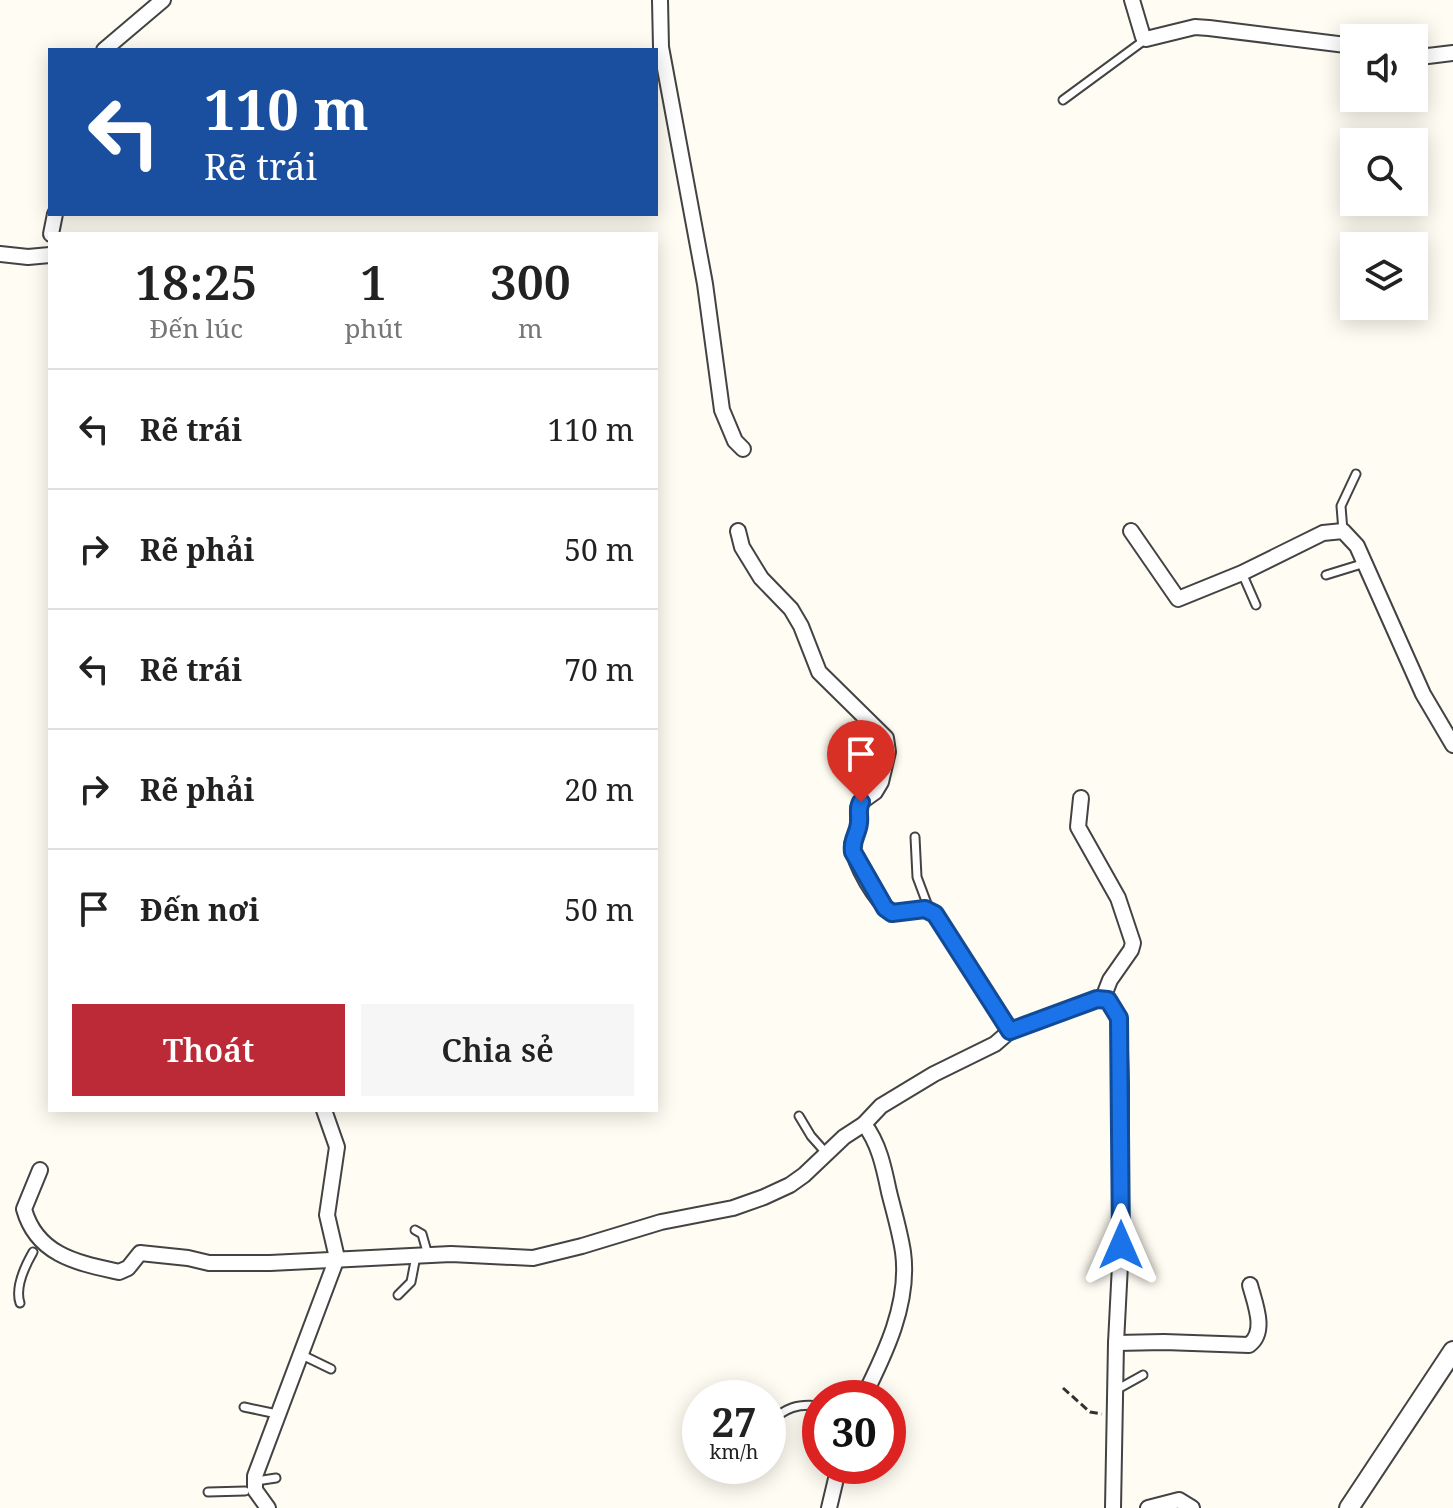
<!DOCTYPE html>
<html lang="vi">
<head>
<meta charset="utf-8">
<style>
  body { margin:0; font-family:"Noto Serif",serif; background:#f6f6f6; color:#222; height:100vh; display:flex; flex-direction:column; font-size:30px; white-space:nowrap }
  * { box-sizing:border-box; margin:0 }
  p { font-size:26px; color:#767676 }
  .icon { flex:none; width:44px; height:44px; fill:none; stroke:currentColor; stroke-width:2; stroke-linecap:round; stroke-linejoin:round }
  .map { position:relative; flex:1; overflow:hidden }
  .panel { position:absolute; left:48px; top:232px; width:610px; height:880px; display:flex; flex-direction:column; background:#fff; border-radius:0px; box-shadow:0 4px 20px #0003 }
  .panel>* { flex:none }
  .top-card { position:absolute; left:48px; top:48px; width:610px; height:168px; border-radius:0px; box-shadow:0 4px 20px #0003; background:#1a4fa0; color:#fff; overflow:hidden }
  .buttons { position:absolute; left:1340px; top:24px; display:grid; gap:16px }
  .buttons a { display:grid; place-items:center; width:88px; height:88px; border-radius:0px; background:#fff; box-shadow:0 4px 20px #0003; font-size:40px }
  .speed { position:absolute; left:682px; top:1380px; display:flex; gap:16px; font-size:40px; font-weight:700; text-align:center }
  .speed>* { display:grid; place-content:center; width:104px; height:104px; border-radius:50%; background:#fff; box-shadow:0 4px 20px #0003; line-height:1 }
  .speed small { font-size:20px; font-weight:400 }
  .speed .limit { border:12px solid #d22; background:#fff; color:#111 }
  .pin { position:absolute; display:grid; place-items:center; width:68px; height:68px; color:#fff; margin:-82px -34px; border-radius:50% 50% 50% 0; rotate:-45deg; box-shadow:0 0 8px #0007 }
  .pin .icon { rotate:45deg }
  .me { position:absolute; width:88px; margin:-44px; rotate:0deg; stroke-linejoin:round; filter:drop-shadow(0 0 6px #0008) }
  .turn { display:flex; align-items:center; gap:28px; height:168px; padding:0 24px; font-size:36px }
  .turn .icon { width:104px; height:104px; stroke-width:2.5 }
  .turn b { display:block; font-size:56px; line-height:68px }
  .eta { display:flex; justify-content:space-evenly; align-items:center; height:136px; text-align:center }
  .eta b { font-size:48px; font-weight:600; line-height:56px }
  .action { display:flex; gap:16px; margin-top:auto; padding:16px 24px }
  .action a { flex:1; height:92px; border-radius:0px; background:#bd2a37; color:#fff; font-size:32px; font-weight:600; line-height:92px; text-align:center }
  .action a+a { background:#f6f6f6; color:#222 }
  ul { padding:0; list-style:none }
  li { display:flex; align-items:center; gap:24px; height:120px; padding:0 24px; border-top:2px solid #e0e0e0 }
  li div { flex:1 }
  li b { display:block; font-size:30px }
  li em { font-style:normal }
  .map>svg:first-child { display:block }
  .lines { fill:none; stroke-linecap:round; stroke-linejoin:round }
  .service-casing { stroke:#434343; stroke-width:11 }
  .minor-casing { stroke:#434343; stroke-width:18 }
  .tertiary-casing { stroke:#434343; stroke-width:22 }
  .path { stroke:#323232; stroke-width:3; stroke-dasharray:8 4; stroke-linecap:butt }
  .service { stroke:#fff; stroke-width:7 }
  .minor { stroke:#fff; stroke-width:14 }
  .tertiary { stroke:#fff; stroke-width:18 }
  .route-casing { stroke:#114b97; stroke-width:20 }
  .route { stroke:#1a73e8; stroke-width:14 }
</style>
</head>
<body>
<div class="map">
<svg width="1453" height="1508" viewBox="0 0 1453 1508">
  <rect width="100%" height="100%" fill="#fffcf3"/>
  <g class="lines">
    <defs>
      <g id="service">
        <path d="M1063,100L1146,39"/>
        <path d="M1343,531L1341,506L1356,474"/>
        <path d="M1242,573L1256,605"/>
        <path d="M1326,575L1365,563"/>
        <path d="M915,837L917,877L929,909"/>
        <path d="M799,1116L811,1136L827,1154"/>
        <path d="M415,1230L422,1234L428,1255"/>
        <path d="M398,1295L411,1282L416,1256"/>
        <path d="M20,1303C15,1288 25,1266 33,1252"/>
        <path d="M300,1354L331,1369"/>
        <path d="M1116,1390L1143,1375"/>
        <path d="M845,1398L854,1393L860,1398"/>
        <path d="M244,1407L277,1414"/>
        <path d="M768,1423C786,1408 797,1403 820,1406"/>
        <path d="M256,1481L276,1478"/>
        <path d="M208,1492L245,1491"/>
      </g>
      <g id="minor">
        <path d="M660,0L661,47L705,284L722,410L735,441L743,449"/>
        <path d="M1132,0L1143,37L1146,39L1195,27L1209,28L1354,46"/>
        <path d="M104,50L163,0"/>
        <path d="M1414,54L1428,56L1453,53"/>
        <path d="M51,234L55,214"/>
        <path d="M0,254L28,257L50,255"/>
        <path d="M738,531L742,547L761,578L791,609L801,626L819,672L886,738L888,752L881,782L875,792L861,802L858,808V829L852,844C855,866 875,900 892,913L925,909L935,914L1010,1031"/>
        <path d="M1131,531L1178,599L1242,573L1323,533L1343,531L1357,546L1423,694L1453,745"/>
        <path d="M1081,798L1078,827L1118,898L1133,943L1131,950L1110,980L1103,998"/>
        <path d="M40,1170L24,1209C37,1256 79,1263 119,1272L128,1268L140,1253L188,1258L209,1263H270L451,1254L533,1258L582,1246L661,1222L733,1208L764,1197L790,1185L804,1175L844,1137L864,1124L881,1106L934,1074L995,1044L1010,1031L1097,999L1108,1000L1119,1018L1121,1085V1245L1116,1343L1113,1508"/>
        <path d="M1116,1343L1164,1342L1249,1345C1267,1332 1255,1304 1250,1285"/>
        <path d="M863,1398C885,1354 910,1303 903,1252C900,1232 894,1212 889,1192C884,1168 879,1143 864,1124"/>
        <path d="M268,1508L255,1490V1476L337,1258L327,1215L337,1147L324,1110"/>
        <path d="M829,1508L839,1466"/>
        <path d="M1148,1508L1179,1500L1192,1508"/>
      </g>
      <path id="tertiary" d="M1349,1508L1453,1351"/>
    </defs>
    <use href="#service" class="service-casing"/>
    <use href="#minor" class="minor-casing"/>
    <use href="#tertiary" class="tertiary-casing"/>
    <path class="path" d="M1063,1388L1090,1412L1102,1414"/>
    <use href="#service" class="service"/>
    <use href="#minor" class="minor"/>
    <use href="#tertiary" class="tertiary"/>
  </g>
  <g class="lines">
    <defs>
      <path id="route" d="M861,802C857,810 860,814 859,823C858,834 851,840 853,852L885,908L892,913L925,909L935,914L1010,1031L1097,999L1108,1000L1119,1018L1121,1245"/>
    </defs>
    <use href="#route" class="route-casing"/>
    <use href="#route" class="route"/>
  </g>
</svg>
<div class="buttons">
<a><svg class="icon" aria-label="sound" viewBox="0 0 24 24"><path d="M4 9h4l5-4v14l-5-4H4zM17 9q2 3 0 6"/></svg></a>
<a><svg class="icon" aria-label="search" viewBox="0 0 24 24"><circle cx="10" cy="10" r="6"/><path d="M15 15l6 6"/></svg></a>
<a><svg class="icon" aria-label="layers" viewBox="0 0 24 24"><path d="M12 4l9 5-9 5-9-5zM3 14l9 5 9-5"/></svg></a>
</div>
<div class="speed"><div>27<small>km/h</small></div><div class="limit">30</div></div>
<div class="pin" style="left:861px;top:802px;background:#d93025"><svg class="icon" aria-label="arrive" viewBox="0 0 24 24"><path d="M6 21V4h12l-3 4 3 4H6"/></svg></div>
<svg class="me" style="left:1121px;top:1245px" viewBox="-20 -20 40 40"><path d="M0-17L14 15 0 8-14 15z" fill="#1a73e8" stroke="#fff" stroke-width="4"/></svg>
<div class="top-card">
<div class="turn"><svg class="icon" aria-label="left" viewBox="0 0 24 24"><path d="M17 20v-9H6M10 6l-5 5 5 5"/></svg><div><b>110 m</b>Rẽ trái</div></div>
</div>
<section class="panel">
<div class="eta">
<div><b>18:25</b><p>Đến lúc</p></div>
<div><b>1</b><p>phút</p></div>
<div><b>300</b><p>m</p></div>
</div>
<ul>
<li><svg class="icon" aria-label="left" viewBox="0 0 24 24"><path d="M17 20v-9H6M10 6l-5 5 5 5"/></svg><div><b>Rẽ trái</b></div><em>110 m</em></li>
<li><svg class="icon" aria-label="right" viewBox="0 0 24 24"><path d="M7 20v-9h11M14 6l5 5-5 5"/></svg><div><b>Rẽ phải</b></div><em>50 m</em></li>
<li><svg class="icon" aria-label="left" viewBox="0 0 24 24"><path d="M17 20v-9H6M10 6l-5 5 5 5"/></svg><div><b>Rẽ trái</b></div><em>70 m</em></li>
<li><svg class="icon" aria-label="right" viewBox="0 0 24 24"><path d="M7 20v-9h11M14 6l5 5-5 5"/></svg><div><b>Rẽ phải</b></div><em>20 m</em></li>
<li><svg class="icon" aria-label="arrive" viewBox="0 0 24 24"><path d="M6 21V4h12l-3 4 3 4H6"/></svg><div><b>Đến nơi</b></div><em>50 m</em></li>
</ul>
<div class="action"><a>Thoát</a><a>Chia sẻ</a></div>
</section>
</div>
</body>
</html>
